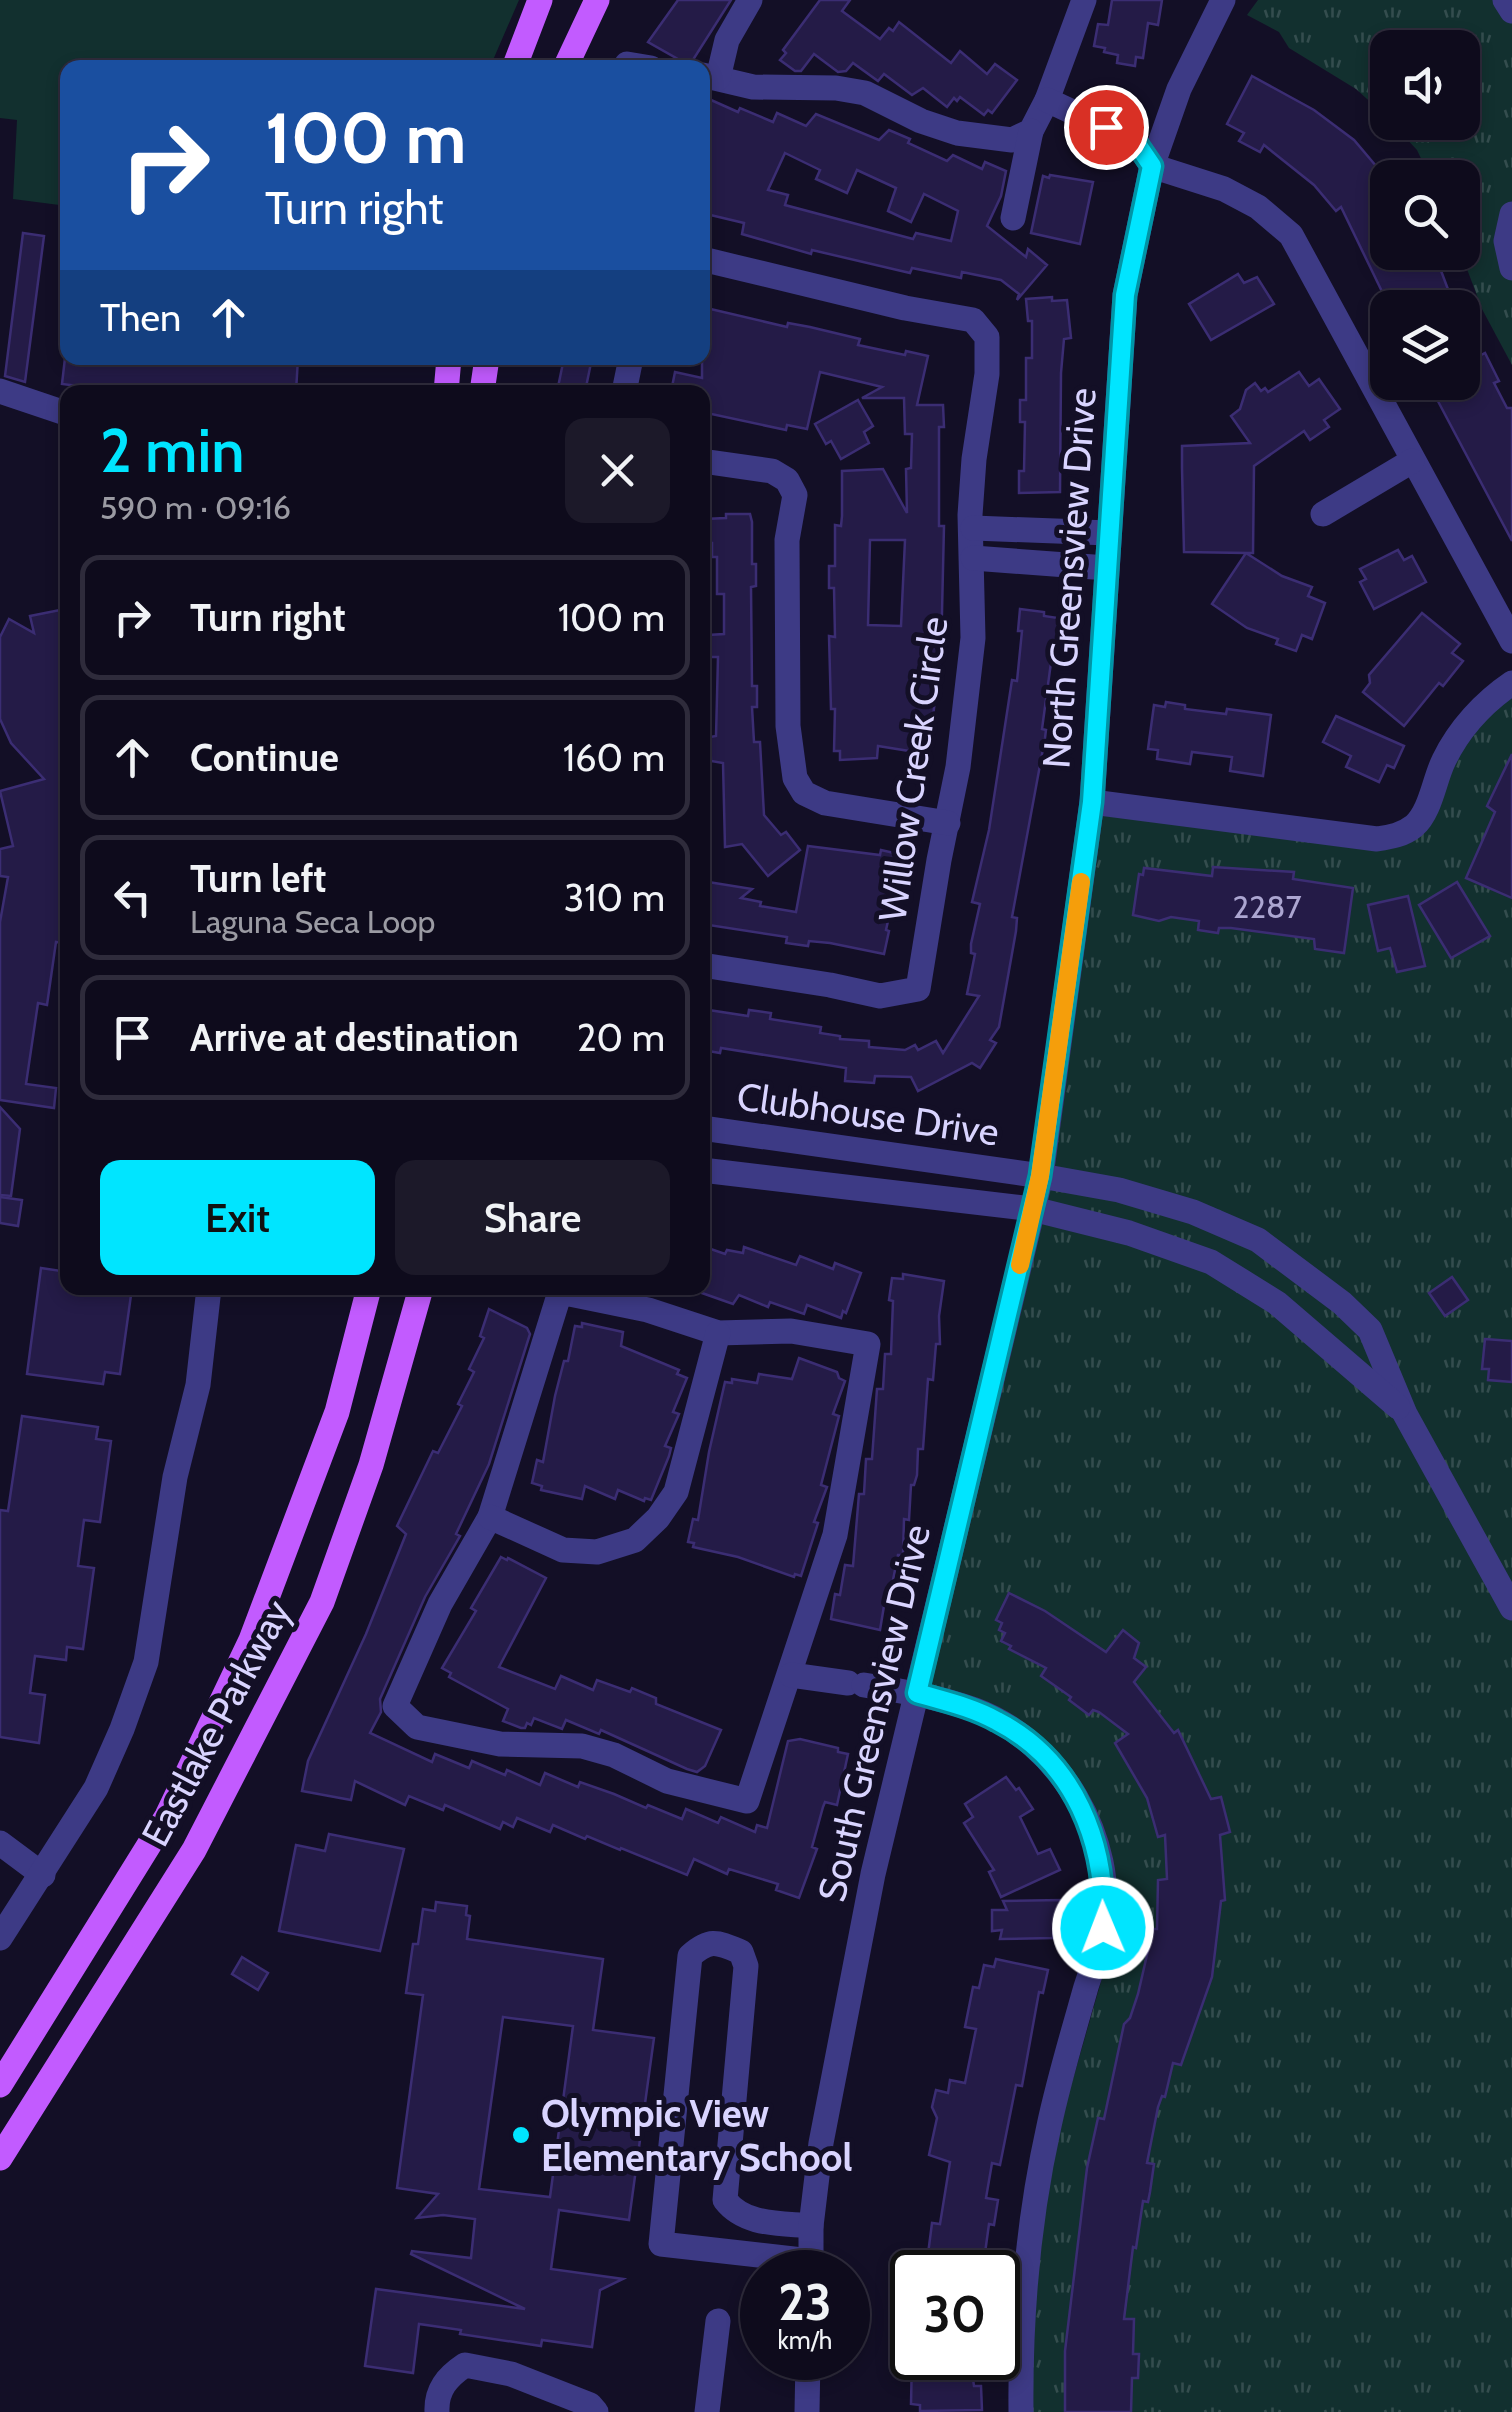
<!DOCTYPE html>
<html lang="en">
<head>
<meta charset="utf-8">
<style>
  body { margin:0; font-family:Cabin,sans-serif; background:#1c1929; color:#f1f3f6; height:100vh; display:flex; flex-direction:column; font-size:38px; white-space:nowrap }
  * { box-sizing:border-box; margin:0 }
  p { font-size:32px; color:#9b9ba3 }
  .icon { flex:none; width:55px; height:55px; fill:none; stroke:currentColor; stroke-width:2; stroke-linecap:round; stroke-linejoin:round }
  .map { position:relative; flex:1; overflow:hidden }
  .side { position:absolute; left:60px; top:385px; width:650px; height:910px; display:flex; flex-direction:column; background:#0e0b1c; border-radius:20px; box-shadow:0 5px 15px #0003,0 0 0 2px #2e2b3b }
  .side>* { flex:none }
  .hud { position:absolute; left:60px; top:60px; width:650px; height:305px; border-radius:20px; box-shadow:0 5px 15px #0003,0 0 0 2px #2e2b3b; background:#1a4fa0; color:#fff; overflow:hidden }
  .controls { position:absolute; left:1370px; top:30px; display:grid; gap:20px }
  .controls a { display:grid; place-items:center; width:110px; height:110px; border-radius:20px; background:#0e0b1c; box-shadow:0 5px 15px #0003,0 0 0 2px #2e2b3b; font-size:50px }
  .speed { position:absolute; left:740px; top:2250px; display:flex; gap:20px; font-size:50px; font-weight:700; text-align:center }
  .speed>* { display:grid; place-content:center; width:130px; height:130px; border-radius:50%; background:#0e0b1c; box-shadow:0 5px 15px #0003,0 0 0 2px #2e2b3b; line-height:1 }
  .speed small { font-size:25px; font-weight:400 }
  .speed .limit { border:5px solid #111; border-radius:15px; background:#fff; color:#111 }
  .pin { position:absolute; display:grid; place-items:center; width:85px; height:85px; color:#fff; margin:-42px; border:5px solid #fff; border-radius:50%; box-shadow:0 2px 10px #0007 }
  .me { position:absolute; width:110px; margin:-55px; rotate:359deg; stroke-linejoin:round; filter:drop-shadow(0 0 8px #0008) }
  .turn { display:flex; align-items:center; gap:35px; height:210px; padding:0 40px; font-size:45px }
  .turn .icon { width:130px; height:130px; stroke-width:2.5 }
  .turn b { display:block; font-size:70px; line-height:85px }
  .then { display:flex; align-items:center; height:95px; padding:0 40px; background:#0003; gap:20px; font-size:38px }
  .round { display:grid; place-items:center; flex:none; width:105px; height:105px; border-radius:20px; background:#1c1929 }
  .overview { display:flex; align-items:center; justify-content:space-between; height:170px; padding:0 40px }
  h1 { font-size:60px; font-weight:600; line-height:75px; color:#00e5ff }
  .button { display:flex; gap:20px; margin-top:auto; padding:20px 40px }
  .button a { flex:1; height:115px; border-radius:20px; background:#00e5ff; color:#111; font-size:40px; font-weight:600; line-height:115px; text-align:center }
  .button a+a { background:#1c1929; color:#f1f3f6 }
  ul { padding:0; list-style:none }
  li { display:flex; align-items:center; gap:30px; height:125px; margin:0 20px 15px; padding:0 20px; border:5px solid #2e2b3b; border-radius:20px }
  li div { flex:1 }
  li b { display:block; font-size:38px }
  li em { font-style:normal }
  .map>svg:first-child { display:block }
  .grass { fill:url(#grass-tufts) }
  .park { fill:#12302f }
  .building { fill:#241b47; stroke:#3b2d73; stroke-width:2.5; fill-rule:evenodd }
  .lines { fill:none; stroke-linecap:round; stroke-linejoin:round }
  .minor { stroke:#3d3a85; stroke-width:25 }
  .major { stroke:#c25bff; stroke-width:25 }
  .route-casing { stroke:#0095a6; stroke-width:25 }
  .route { stroke:#00e5ff; stroke-width:18 }
  .slow { stroke:#f59e0b; stroke-width:18 }
  .poi-dot { fill:#00e5ff; stroke:#130f26; stroke-width:4 }
  .labels { text-anchor:middle; dominant-baseline:central; stroke-width:10; stroke-linejoin:round; paint-order:stroke }
  .number-label { font-size:32px; fill:#aca6d1 }
  .street-label { font-size:38px; fill:#d9d4ff; stroke:#130f26 }
  .poi-label { font-size:38px; font-weight:bold; fill:#d9d4ff; stroke:#130f26; text-anchor:start }
</style>
</head>
<body>
<div class="map">
<svg width="1512" height="2412" viewBox="0 0 1512 2412">
  <defs>
    <pattern id="grass-tufts" width="24" height="20" patternUnits="userSpaceOnUse" patternTransform="scale(2.5)"><rect width="24" height="20" fill="#12302f"/><path d="M3 7l-1-3M5 7V3M7 7l1-3M15 17l-1-3M17 17v-4M19 17l1-3" fill="none" stroke="#344d4e"/></pattern>
  </defs>
  <rect width="100%" height="100%" fill="#130f26"/>
  <g class="grass">
    <path d="M1258,0H1512V365L1482,309L1461,253L1462,178L1430,177L1417,150L1392,123L1462,122V48H1388L1387,117L1356,89L1289,48L1279,32L1247,15Z"/>
    <path d="M1512,690V2412H1031L1037,2265L1049,2181L1067,2100L1107,1961L1111,1867L1021,1734L924,1706L1026,1269L1089,802L1388,842C1429,791 1467,736 1512,690Z"/>
  </g>
  <path class="park" d="M0,0H519L490,67L68,68L67,206L13,199L17,120L0,118Z"/>
  <g class="building">
    <path d="M678,0H731L691,63L686,61L685,63L648,42Z"/>
    <path d="M820,0H850L842,11L880,39L889,28L893,31L899,22L951,63L960,51L987,74L995,64L1017,80L992,113L988,110L984,115L960,97L957,101L954,98L947,107L923,88L912,95L884,74L878,81L853,63L846,71L838,72L814,54L801,71H795L780,60L786,53L783,50Z"/>
    <path d="M1112,0H1162L1158,25L1148,23L1143,58L1136,57L1135,66L1117,63L1118,55L1104,52L1105,48L1094,46L1098,24L1108,25Z"/>
    <path d="M1252,76L1314,110L1354,140L1382,173L1377,177L1388,197V252H1470L1440,268L1455,308H1390L1341,207L1336,211L1314,185L1264,145L1260,152L1239,141L1244,133L1227,124Z"/>
    <path d="M702,96L738,112L740,108L773,122L777,113L806,126L816,114L879,140L889,130L910,139L908,143L947,161L953,155L982,169L985,162L1006,171L1001,196L987,226L1026,257L1028,249L1047,265L1017,300L1019,294L1001,280L962,272L961,278L912,268L910,273L812,250L811,254L742,234L744,223L702,213V182L710,153L702,149ZM785,153L820,170L816,179L847,193L857,170L896,188L888,211L911,222L924,194L958,211L951,241L916,233L913,239L785,205L788,195L768,190Z"/>
    <path d="M1050,175L1093,182L1080,244L1031,233L1043,176L1049,178Z"/>
    <path d="M23,233L44,236L25,382L5,376Z"/>
    <path d="M1238,274L1244,283L1257,277L1274,304L1211,340L1189,304Z"/>
    <path d="M1052,297V301L1067,300L1071,338L1064,339L1061,373L1060,492L1019,493V471H1024L1025,422H1020V400H1026V358H1032V321H1028L1026,299Z"/>
    <path d="M702,307L787,327L788,323L810,327L860,339L858,345L905,355L906,351L928,356L917,405H943L944,427H939V526H944L941,655L928,754L878,746L877,758L840,760V751H834L835,709H831L829,636L835,637L834,588H829V566H835V525L841,526L842,516V471L883,469L907,513L906,469L911,468L912,434H905L904,398H862L882,387L820,372L807,429L787,425L786,430L702,412V392H671L675,372L702,378ZM870,540H905L901,626L868,625Z"/>
    <path d="M1462,323L1479,356L1485,353L1499,381L1494,383L1507,408H1512V541L1431,388L1440,382H1462Z"/>
    <path d="M65,358H298L296,392H126L62,384Z"/>
    <path d="M564,358H592L585,392H557Z"/>
    <path d="M1299,372L1309,386L1319,379L1340,409L1324,420L1329,427L1310,440L1304,431L1254,466L1253,553H1246L1282,576L1312,587L1308,596L1325,603L1312,639L1302,635L1296,651L1276,644L1278,639L1247,628L1212,604L1246,553L1184,552L1182,468V446L1250,443L1231,416L1240,409L1246,390L1255,383L1261,391L1265,388L1268,392Z"/>
    <path d="M858,400L873,426L864,432L869,443L841,459L831,441L826,444L815,424Z"/>
    <path d="M726,514H750L752,522V564H756V586L751,587L752,686H757V707H752L754,742H760L764,815L781,835L786,832L800,850L768,876L742,844L725,847L723,763L711,761L710,737L716,736L718,657H708V635L724,634V594H717V557H712V543H704V519L726,518Z"/>
    <path d="M1398,550L1404,560L1412,556L1426,582L1374,609L1360,582L1366,579L1360,569Z"/>
    <path d="M65,609L68,944L56,942L47,1005L38,1003L26,1084L56,1088L54,1108L0,1100V922L8,877L0,876V849L13,846L0,791L44,779L11,743L0,719V637L9,619L34,633L30,616Z"/>
    <path d="M1020,609L1044,612V616L1058,618V625L1063,626L1062,644L1055,643L1052,655L1042,729L1046,730L1045,738L1012,917L1017,918L1016,931L999,1027L990,1040L996,1043L980,1068L972,1063L918,1091L911,1077L875,1076L874,1083L845,1081L846,1068L721,1048L720,1053L702,1050V1009L748,1016L749,1010L771,1013L770,1019L821,1027L820,1033L840,1036V1039L869,1041V1047L905,1050L915,1045L918,1050L936,1041L943,1053L979,996L967,994L975,954L971,953V944L980,904L972,902L989,830L1012,680L1017,681L1022,631H1018Z"/>
    <path d="M1422,613L1460,644L1452,653L1463,661L1443,686L1439,683L1404,726L1363,692L1370,683L1369,675Z"/>
    <path d="M1166,702L1185,705V709L1226,714L1227,709L1271,715L1263,776L1230,771L1232,757L1192,752L1190,764L1157,759L1158,750L1148,749L1154,705L1165,707Z"/>
    <path d="M1336,716L1404,746L1394,768L1387,765L1379,782L1346,767L1351,756L1323,742Z"/>
    <path d="M1512,754V898L1466,878L1495,812L1487,806Z"/>
    <path d="M808,846L880,855L881,850L903,855L886,930L889,931L884,954L830,943L809,941L808,946L786,943L787,937L702,924V881L752,889L741,898L761,902L760,906L796,912Z"/>
    <path d="M1213,867L1294,872L1293,879L1353,888L1344,953L1315,949L1314,939L1231,928H1219L1218,933L1198,930L1199,921L1171,917L1159,921L1133,915L1139,874L1143,875L1144,868L1212,876Z"/>
    <path d="M1457,882L1490,936L1451,958L1419,905Z"/>
    <path d="M1408,896L1425,966L1397,972L1390,948L1378,951L1368,905Z"/>
    <path d="M0,1107L20,1129L11,1196L0,1195Z"/>
    <path d="M0,1197L22,1200L18,1226L0,1223Z"/>
    <path d="M702,1246L725,1254L727,1250L743,1253L744,1247L796,1265L800,1256L833,1269L835,1263L861,1273L846,1313L843,1311L841,1318L807,1305L804,1314L770,1302L768,1307L739,1295L733,1304L702,1293Z"/>
    <path d="M41,1268L68,1272V1288H132L120,1374L105,1372L103,1384L27,1374Z"/>
    <path d="M903,1274L944,1281L939,1316L940,1344H936L933,1380L928,1379L923,1449H918L917,1475L914,1485H911L909,1520L904,1519L903,1555H898L892,1585L889,1595L886,1594L880,1630L831,1619L835,1594L840,1595L845,1565L853,1566L859,1494H864L866,1459H872L877,1389H883L885,1354H891L893,1301L889,1300L892,1278L903,1279Z"/>
    <path d="M1452,1277L1468,1300L1445,1316L1429,1293Z"/>
    <path d="M489,1309L527,1328L530,1334L489,1464L456,1534L460,1536L425,1597L380,1699L381,1712L370,1733L432,1762L435,1754L469,1768L472,1761L505,1775L507,1770L540,1785L545,1773L578,1787L580,1782L614,1794L646,1808L648,1805L682,1819L686,1809L718,1823L721,1817L755,1832L757,1825L767,1828L788,1741L800,1739L838,1748V1752L848,1754L837,1805L825,1802L823,1807L812,1847L817,1849L799,1898L776,1890L778,1884L729,1869L727,1874L694,1859L687,1875L621,1848L620,1850L587,1836L585,1839L553,1825L550,1832L517,1818L513,1827L503,1822L500,1829L445,1805L443,1810L409,1796L405,1805L355,1781L351,1800L302,1791L308,1761L366,1634L406,1534L397,1526L433,1451L438,1453L462,1406L458,1404L474,1372L469,1369L484,1338L480,1336Z"/>
    <path d="M582,1323L623,1332L621,1346L679,1370L677,1374L687,1378L673,1412L679,1414L665,1446L671,1448L669,1456L651,1500L645,1498L644,1501L618,1490L615,1499L585,1486L582,1499L541,1490L542,1486L532,1483L537,1460L543,1462L555,1396L564,1361H568L575,1326L582,1327Z"/>
    <path d="M1485,1339L1512,1341V1382L1488,1380L1489,1369H1482Z"/>
    <path d="M799,1358L837,1372L839,1378L845,1381L833,1414L839,1416L821,1485L827,1487L814,1522L818,1523L801,1576L795,1574L794,1577L738,1557L693,1547L694,1543L688,1542L693,1519L698,1520L709,1452L725,1382L732,1383V1379L757,1383L759,1374L792,1379Z"/>
    <path d="M22,1416L98,1427L96,1439L111,1441L100,1522L84,1520L78,1566L94,1568L83,1649L67,1647L66,1660L35,1656L30,1693L45,1695L39,1743L0,1737V1510L8,1511Z"/>
    <path d="M501,1557L507,1560L508,1558L546,1578L499,1667L555,1689L561,1676L593,1690L597,1680L630,1692L632,1688L656,1698V1704L721,1730L705,1766L697,1772L687,1769L601,1730L599,1734L566,1720L562,1729L534,1718L531,1725L527,1723L525,1728H521L503,1721L508,1709L449,1677L451,1673L442,1668L476,1611L471,1608Z"/>
    <path d="M1009,1593L1045,1611L1106,1652L1123,1630L1139,1643L1134,1658L1146,1667L1134,1682L1174,1733L1178,1730L1211,1799L1221,1797L1230,1832L1220,1835L1225,1900L1221,1901L1212,1977L1181,2065L1173,2063L1165,2097L1162,2096L1158,2107L1147,2163L1154,2164L1150,2192L1148,2202L1143,2201L1136,2248L1133,2247L1124,2319H1134L1133,2354H1139L1138,2378H1132L1131,2412H1065V2351L1087,2168L1098,2118L1104,2119L1124,2024L1130,2018L1138,1994L1153,1929H1157L1158,1880L1167,1879L1165,1835L1158,1837L1147,1798L1115,1743L1128,1734L1099,1712L1093,1710L1089,1715L1069,1700L1071,1697L1041,1676L1046,1668L1009,1649L1011,1646L1001,1641L1005,1633L999,1630L1002,1623L996,1620Z"/>
    <path d="M1006,1777L1016,1790L1019,1788L1033,1809L1020,1817L1038,1854L1050,1849L1060,1870L1001,1897L989,1872L994,1870L964,1823L973,1817L965,1804Z"/>
    <path d="M329,1834L404,1849L380,1951L279,1931L296,1845L325,1851Z"/>
    <path d="M1062,1900V1923H1054L1053,1938L1000,1939L1002,1930L992,1931V1910H1007L1003,1901Z"/>
    <path d="M436,1902L467,1906L466,1915L470,1916L467,1939L603,1959L593,2030L654,2038L629,2220L559,2210L551,2269L623,2279L600,2290L592,2347L542,2340L541,2346L460,2334L461,2330L419,2324L413,2373L365,2366L376,2289L525,2309L411,2254L412,2251L471,2258L475,2219L443,2215L417,2218L438,2194L397,2188L423,1995L406,1993L413,1944H418L423,1909L435,1911ZM503,2017L573,2026L550,2197L479,2189Z"/>
    <path d="M242,1957L268,1973L258,1990L232,1974Z"/>
    <path d="M996,1959L1048,1970L1043,1993L1039,1992L1022,2086L1016,2085L1000,2165L992,2163L986,2198L998,2200L994,2225L989,2224L985,2253L978,2252L977,2260L969,2259L968,2267L927,2262L932,2223L940,2224L950,2162L929,2155L937,2118L932,2107L936,2090L948,2093L950,2080L965,2083L976,2029L965,2027L973,1987L979,1988L984,1965L994,1967Z"/>
    <path d="M912,2358H964L963,2372H972L974,2386H981L982,2410L920,2411V2405L911,2404Z"/>
  </g>
  <g class="lines">
    <g class="minor">
      <path d="M1505,0L1512,11"/>
      <path d="M627,64L651,68"/>
      <path d="M702,75L753,87L836,88L865,93L921,121L957,133L1012,140L1031,131L1047,100L1084,0"/>
      <path d="M718,78L727,40L750,0"/>
      <path d="M1047,100L1092,121"/>
      <path d="M1106,127L1135,141L1152,166L1224,189L1258,207L1291,235L1512,641"/>
      <path d="M1512,214L1506,241L1512,268"/>
      <path d="M1013,218L1031,131"/>
      <path d="M702,259L905,308L973,320L987,337V374L974,459L970,515L973,638L958,767L939,860L918,989L880,996L830,985L702,965"/>
      <path d="M0,391L68,414"/>
      <path d="M624,392L631,358"/>
      <path d="M702,461L772,471L787,480L795,495L787,540L788,726L795,778L804,793L825,803L948,823"/>
      <path d="M1323,514L1412,461"/>
      <path d="M973,528L1109,533"/>
      <path d="M973,558L1107,568"/>
      <path d="M1092,802L1377,839C1390,837 1403,835 1414,826C1431,811 1434,780 1444,760C1459,729 1484,702 1512,683"/>
      <path d="M702,1128L1041,1176L1119,1190L1193,1212L1258,1240L1342,1303L1370,1330L1405,1414L1512,1608"/>
      <path d="M702,1170L1033,1209L1129,1233L1211,1262L1277,1303L1398,1407"/>
      <path d="M560,1292L648,1310L718,1333L791,1331L868,1344L835,1535L747,1801L667,1781L614,1755L582,1746L500,1744L417,1727L395,1706L440,1604L490,1517Z"/>
      <path d="M490,1517L563,1550L597,1552L635,1540L658,1518L676,1492L718,1333"/>
      <path d="M791,1675L848,1683"/>
      <path d="M864,1685C902,1691 939,1697 975,1710C1060,1742 1117,1839 1103,1929C1100,1949 1092,1968 1086,1987C1073,2033 1059,2079 1049,2126C1028,2220 1020,2316 1021,2412"/>
      <path d="M0,1843L43,1875"/>
      <path d="M0,1938L96,1788L122,1729L146,1662L175,1477L198,1385L209,1288"/>
      <path d="M811,2261L661,2244L690,1956C710,1938 717,1942 741,1952L746,1966L725,2200C745,2226 781,2223 811,2226"/>
      <path d="M811,2272V2226L821,2143L873,1874L1041,1176L1092,802L1125,295L1152,166L1179,89L1223,0"/>
      <path d="M437,2412C436,2390 447,2377 465,2365L511,2374L590,2405L596,2412"/>
      <path d="M707,2412L718,2321"/>
      <path d="M807,2412L808,2358"/>
    </g>
    <g class="major">
      <path d="M514,68L540,0"/>
      <path d="M565,68L597,0"/>
      <path d="M446,392L449,358"/>
      <path d="M482,392L487,358"/>
      <path d="M0,2085L167,1816L251,1640L337,1412L369,1288"/>
      <path d="M0,2158L194,1850L322,1602L371,1465L421,1288"/>
    </g>
  </g>
  <g class="lines">
    <defs>
      <path id="route" d="M1103,1928C1107,1844 1075,1761 997,1721C972,1707 944,1701 917,1693L1040,1176L1092,802L1125,295L1152,166L1135,141L1106,127"/>
    </defs>
    <use href="#route" class="route-casing"/>
    <use href="#route" class="route"/>
    <path class="slow" d="M1020,1265L1040,1176L1081,882"/>
  </g>
  <circle class="poi-dot" cx="521" cy="2135" r="10"/>
  <g class="labels">
    <g class="number-label">
      <text x="1267" y="906">2287</text>
    </g>
    <g class="street-label">
      <text transform="translate(1069 578) rotate(-86)">North Greensview Drive</text>
      <text transform="translate(913 769) rotate(-82)">Willow Creek Circle</text>
      <text transform="translate(868 1114) rotate(8)">Clubhouse Drive</text>
      <text transform="translate(874 1713) rotate(-77)">South Greensview Drive</text>
      <text transform="translate(216 1723) rotate(-62)">Eastlake Parkway</text>
    </g>
    <g class="poi-label">
      <text x="541" y="2113">Olympic View<tspan x="541" dy="44">Elementary School</tspan></text>
    </g>
  </g>
</svg>
<div class="controls">
<a><svg class="icon" aria-label="sound" viewBox="0 0 24 24"><path d="M4 9h4l5-4v14l-5-4H4zM17 9q2 3 0 6"/></svg></a>
<a><svg class="icon" aria-label="search" viewBox="0 0 24 24"><circle cx="10" cy="10" r="6"/><path d="M15 15l6 6"/></svg></a>
<a><svg class="icon" aria-label="layers" viewBox="0 0 24 24"><path d="M12 4l9 5-9 5-9-5zM3 14l9 5 9-5"/></svg></a>
</div>
<div class="speed"><div>23<small>km/h</small></div><div class="limit">30</div></div>
<div class="pin" style="left:1106px;top:127px;background:#d93025"><svg class="icon" aria-label="arrive" viewBox="0 0 24 24"><path d="M6 21V4h12l-3 4 3 4H6"/></svg></div>
<svg class="me" style="left:1103px;top:1928px" viewBox="-20 -20 40 40"><circle r="17" fill="#00e5ff" stroke="#fff" stroke-width="3"/><path d="M0-11L8 9 0 5-8 9z" fill="#fff"/></svg>
<div class="hud">
<div class="turn"><svg class="icon" aria-label="right" viewBox="0 0 24 24"><path d="M7 20v-9h11M14 6l5 5-5 5"/></svg><div><b>100 m</b>Turn right</div></div>
<div class="then">Then<svg class="icon" aria-label="ahead" viewBox="0 0 24 24"><path d="M12 20V5M6 11l6-6 6 6"/></svg></div>
</div>
<section class="side">
<div class="overview"><div><h1>2 min</h1><p>590 m · 09:16</p></div><a class="round"><svg class="icon" aria-label="close" viewBox="0 0 24 24"><path d="M6 6l12 12M18 6L6 18"/></svg></a></div>
<ul>
<li><svg class="icon" aria-label="right" viewBox="0 0 24 24"><path d="M7 20v-9h11M14 6l5 5-5 5"/></svg><div><b>Turn right</b></div><em>100 m</em></li>
<li><svg class="icon" aria-label="ahead" viewBox="0 0 24 24"><path d="M12 20V5M6 11l6-6 6 6"/></svg><div><b>Continue</b></div><em>160 m</em></li>
<li><svg class="icon" aria-label="left" viewBox="0 0 24 24"><path d="M17 20v-9H6M10 6l-5 5 5 5"/></svg><div><b>Turn left</b><p>Laguna Seca Loop</p></div><em>310 m</em></li>
<li><svg class="icon" aria-label="arrive" viewBox="0 0 24 24"><path d="M6 21V4h12l-3 4 3 4H6"/></svg><div><b>Arrive at destination</b></div><em>20 m</em></li>
</ul>
<div class="button"><a>Exit</a><a>Share</a></div>
</section>
</div>
</body>
</html>
